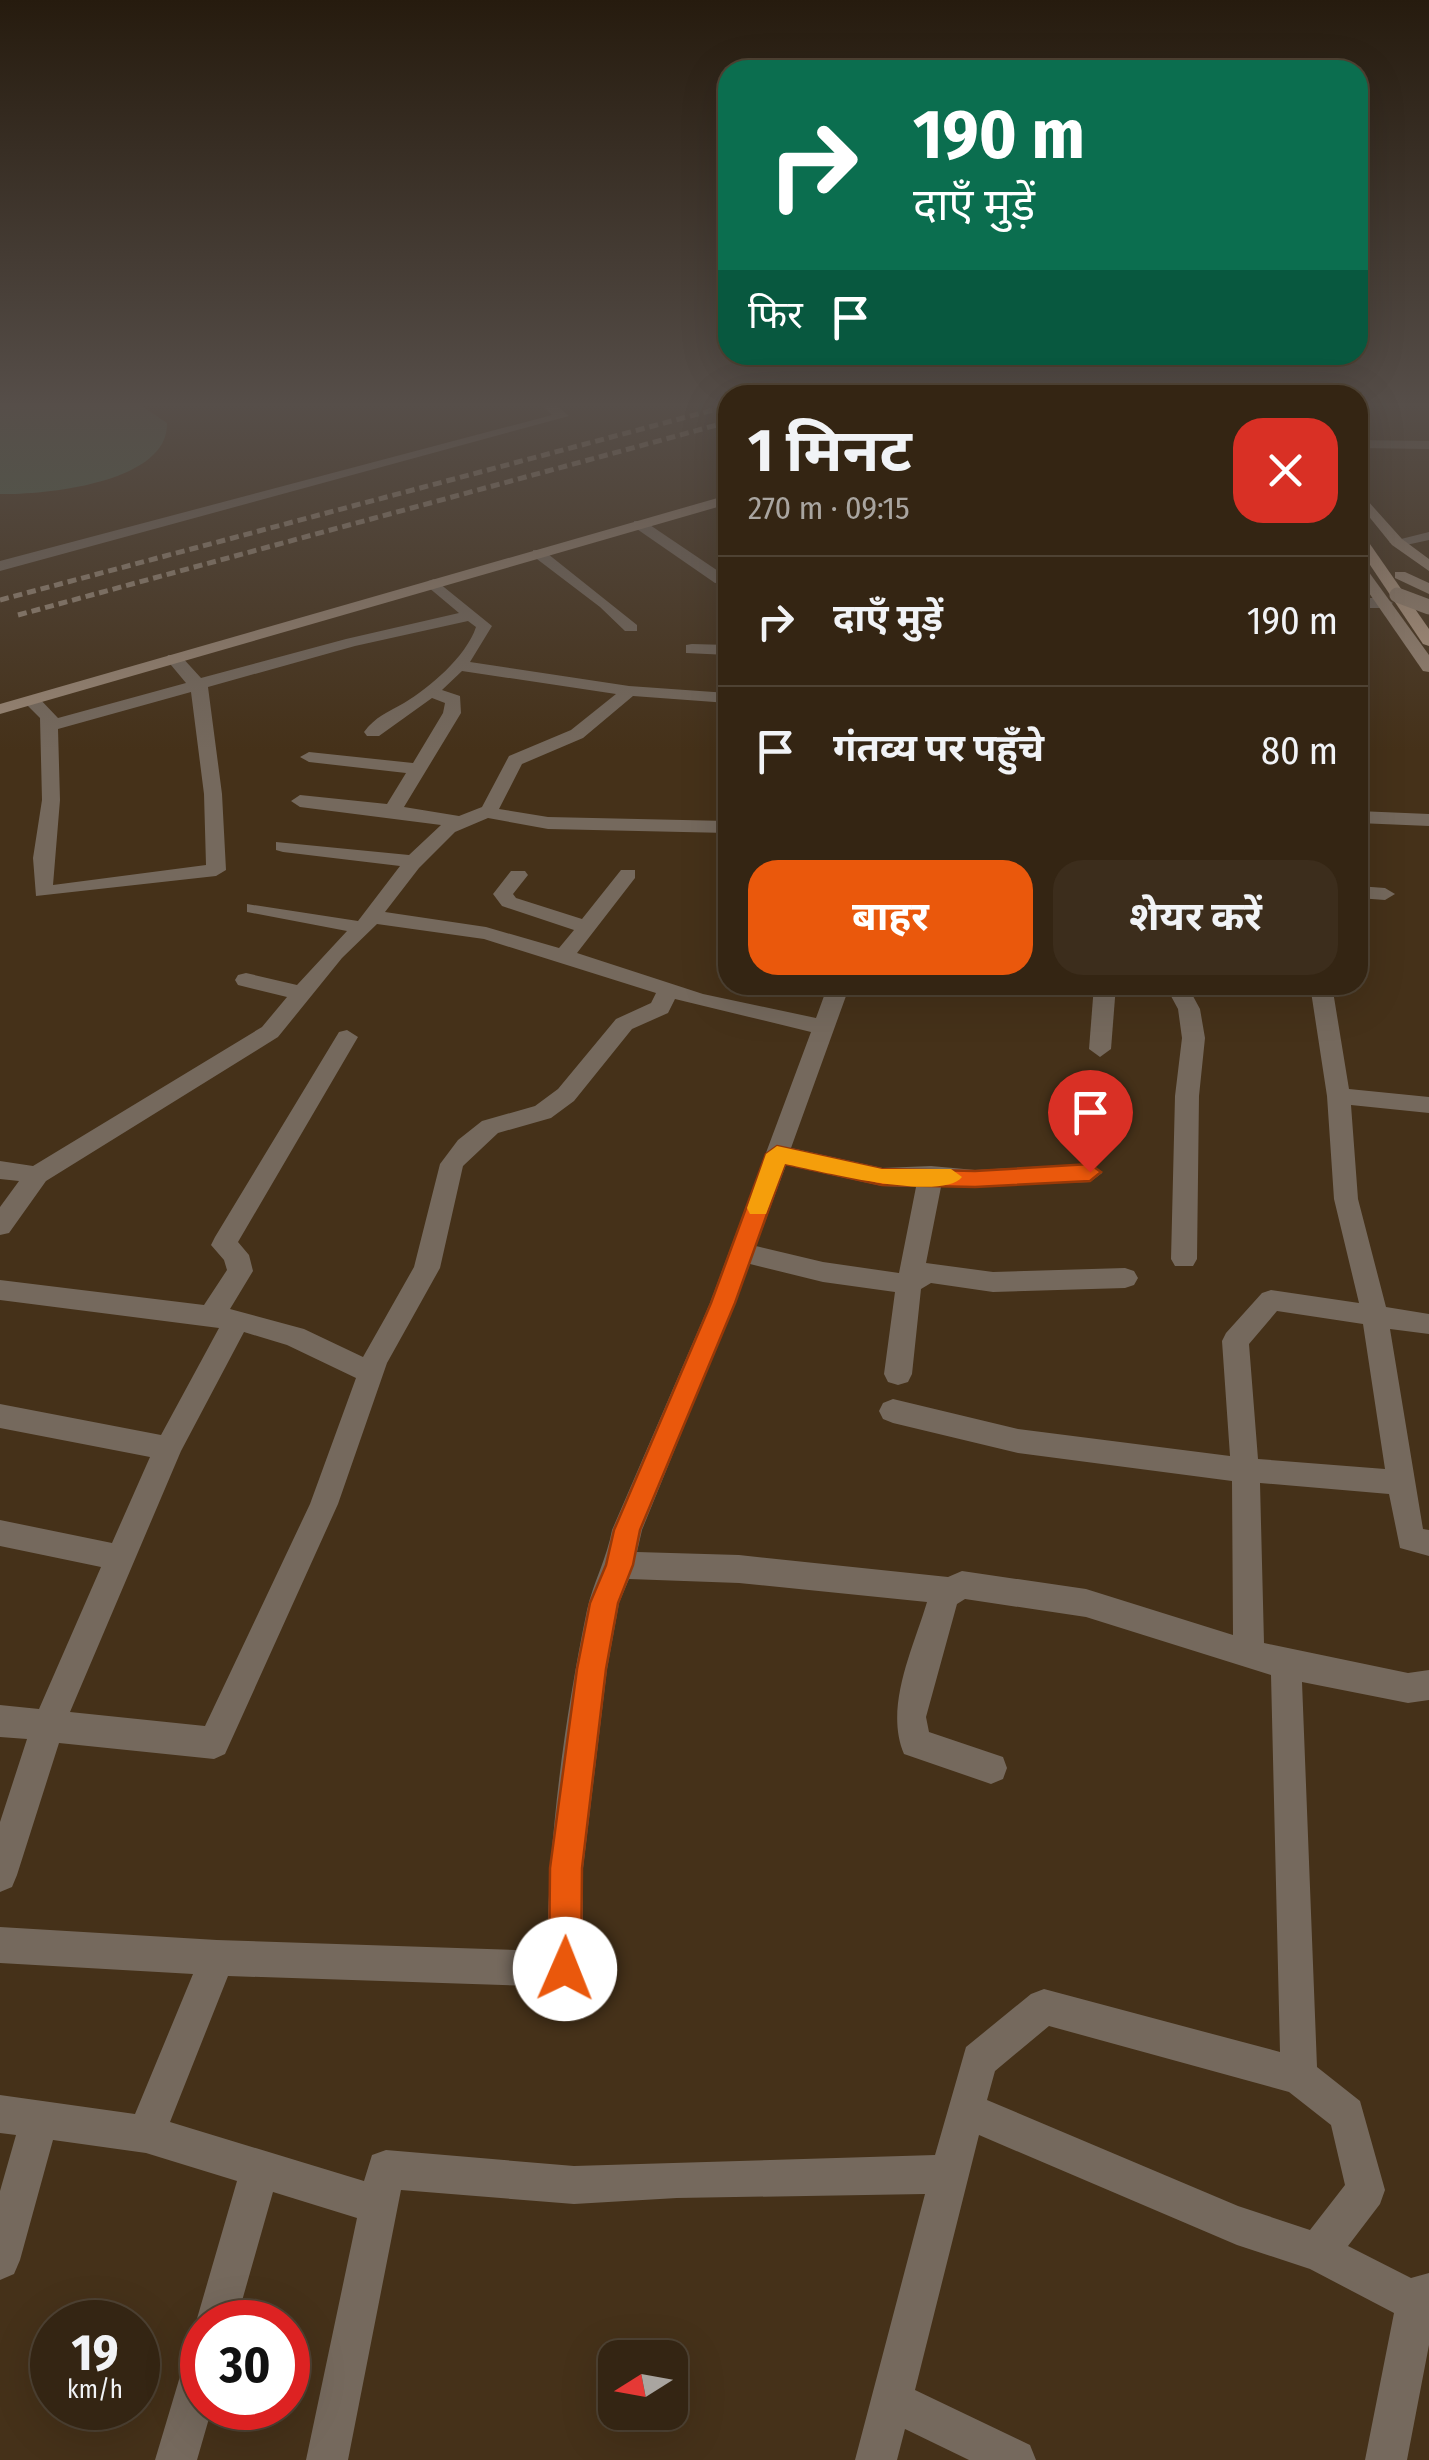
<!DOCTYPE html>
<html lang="hi">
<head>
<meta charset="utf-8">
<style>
  body { margin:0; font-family:"Fira Sans Condensed","Noto Sans Devanagari",sans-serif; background:#3c2d1c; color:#f1f3f6; height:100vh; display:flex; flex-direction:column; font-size:38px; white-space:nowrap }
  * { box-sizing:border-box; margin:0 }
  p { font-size:32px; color:#a9a5a0 }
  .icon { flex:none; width:55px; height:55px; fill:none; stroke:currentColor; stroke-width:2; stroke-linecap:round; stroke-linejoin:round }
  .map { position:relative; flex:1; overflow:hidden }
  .side { position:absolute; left:718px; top:385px; width:650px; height:610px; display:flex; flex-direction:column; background:#342513; border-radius:30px; box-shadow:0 10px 40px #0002,0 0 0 2px #4e4233 }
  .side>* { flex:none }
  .hud { position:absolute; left:718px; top:60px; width:650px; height:305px; border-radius:30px; box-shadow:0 10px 40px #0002,0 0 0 2px #4e4233; background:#0b6e4f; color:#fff; overflow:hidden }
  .needle { width:65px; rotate:259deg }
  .tools { position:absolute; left:598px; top:2340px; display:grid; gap:20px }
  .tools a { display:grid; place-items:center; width:90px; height:90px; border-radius:20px; background:#342513; box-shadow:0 10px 40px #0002,0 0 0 2px #4e4233; font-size:50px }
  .speed { position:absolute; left:30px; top:2300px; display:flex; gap:20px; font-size:50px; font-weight:700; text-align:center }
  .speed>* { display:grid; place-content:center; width:130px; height:130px; border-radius:50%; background:#342513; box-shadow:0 10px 40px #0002,0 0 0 2px #4e4233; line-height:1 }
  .speed small { font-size:25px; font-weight:400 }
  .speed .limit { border:15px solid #d22; background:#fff; color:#111 }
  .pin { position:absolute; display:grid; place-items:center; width:85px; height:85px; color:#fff; margin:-102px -42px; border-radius:50% 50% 50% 0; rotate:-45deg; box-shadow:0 0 10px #0007 }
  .pin .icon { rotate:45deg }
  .me { position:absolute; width:110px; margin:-55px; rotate:1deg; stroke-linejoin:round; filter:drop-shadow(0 0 8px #0008) }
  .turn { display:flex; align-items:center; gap:35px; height:210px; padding:0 30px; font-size:45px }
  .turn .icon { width:130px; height:130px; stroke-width:2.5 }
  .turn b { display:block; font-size:70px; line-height:85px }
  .then { display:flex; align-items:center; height:95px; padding:0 30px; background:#0003; gap:20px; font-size:38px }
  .round { display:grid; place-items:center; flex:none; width:105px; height:105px; border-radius:30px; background:#3c2d1c }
  .headline { display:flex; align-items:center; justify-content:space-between; height:170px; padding:0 30px }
  h1 { font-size:60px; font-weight:700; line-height:75px }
  .action { display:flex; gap:20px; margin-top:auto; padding:20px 30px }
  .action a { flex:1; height:115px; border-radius:30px; background:#ea580c; color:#fff; font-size:40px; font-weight:700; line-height:115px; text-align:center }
  .action a+a { background:#3c2d1c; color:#f1f3f6 }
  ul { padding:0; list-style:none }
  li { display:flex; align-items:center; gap:30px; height:130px; padding:0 30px; border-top:2px solid #4e4233 }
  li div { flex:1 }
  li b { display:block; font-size:38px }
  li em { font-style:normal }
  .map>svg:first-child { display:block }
  .green { fill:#4c614c }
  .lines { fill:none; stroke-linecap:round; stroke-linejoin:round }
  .street { fill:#75695d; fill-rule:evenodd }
  .secondary { fill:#988573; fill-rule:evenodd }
  .primary { fill:#b39a83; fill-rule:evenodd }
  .rail { stroke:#998977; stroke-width:5; stroke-dasharray:9 5; stroke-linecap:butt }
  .secondary-bridge { stroke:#988573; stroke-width:15 }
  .route { fill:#ea580c; stroke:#983908; stroke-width:2.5 }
  .slow { fill:#f59e0b }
</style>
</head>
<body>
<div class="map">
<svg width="1429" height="2460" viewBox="0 0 1429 2460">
  <rect width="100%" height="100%" fill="#453119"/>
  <path class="green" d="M0,406H142L167,423C169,483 44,495 0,494Z"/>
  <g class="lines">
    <g class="street">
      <path d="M543,406H557L569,416L0,571V561L552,415Z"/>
      <path d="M1358,440L1429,441V449L1358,448Z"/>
      <path d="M634,521H644L727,577L728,582L715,583L634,527Z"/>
      <path d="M1429,532V540L1397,547L1389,542Z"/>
      <path d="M533,550H543L637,625V631H625L600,607L533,556Z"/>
      <path d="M434,579L492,626L470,662L629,686L728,693V703L633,696L583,738L522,764L499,809L548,817L728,821V833L548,829L488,818L455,832L419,868L385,912L486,927L559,948L574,930L502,906L493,894L511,871H525L528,875L513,894L516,898L582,919L621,870H635V878L577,953L703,994L816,1018L828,985H850L791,1148L882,1168L931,1166L975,1170L1090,1164L1102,1173L1090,1182L941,1187L926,1263L993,1272L1125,1268L1134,1271L1138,1278L1134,1285L1125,1288L993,1292L931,1283L921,1289L912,1374L908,1382L898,1385L888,1382L884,1374L895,1292L823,1282L750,1264L642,1530L637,1552L739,1555L948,1577L962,1571L1086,1589L1233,1635L1232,1481L1018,1453L893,1423L883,1419L879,1411L883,1403L893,1399L1018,1429L1230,1456L1222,1341L1226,1333L1262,1293L1271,1290L1359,1303L1334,1199L1327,1096L1310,985H1332L1349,1089L1429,1097V1113L1351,1105L1358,1199L1386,1307L1429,1314V1334L1390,1329L1423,1529L1429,1530V1556L1400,1548L1389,1494L1260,1483L1264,1643L1408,1673L1429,1670V1700L1408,1703L1302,1682L1317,2067L1360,2101L1385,2190L1380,2204L1348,2246L1411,2278L1429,2273V2345L1407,2460H1365L1394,2313L1310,2269L1237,2245L979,2135L915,2390L1030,2445L1036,2460H969L905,2429L897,2460H855L925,2194L677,2198L574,2204L401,2190L348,2460H306L357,2218L273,2192L236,2322H202V2337L196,2322L237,2181L146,2153L53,2140L20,2260L14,2274L0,2280V2191L16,2135L0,2133V2095L135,2114L193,1974L0,1963V1927L217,1940L547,1951C549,1837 564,1721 587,1610C593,1583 607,1558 612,1530L710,1303L811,1032L675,999L668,1013L632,1029L574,1101L551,1118L498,1133L463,1166L440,1268L387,1363L338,1504L225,1754L214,1759L59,1743L17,1875L12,1887L0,1892V1822L27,1739L0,1737V1705L39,1709L101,1567L0,1546V1520L112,1543L150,1457L0,1428V1404L161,1435L219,1328L0,1300V1280L204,1305L227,1270L224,1260L211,1245L215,1237L339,1032L347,1030L358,1037L238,1242L249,1255L253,1271L230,1309L304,1329L363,1357L414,1267L440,1164L458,1140L482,1121L535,1106L558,1089L616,1019L651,1003L656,993L484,939L377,924L342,958L278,1037L46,1181L9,1233L0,1235V1207L19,1181L0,1179V1161L33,1166L262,1027L287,997L238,985L235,980L238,975L246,973L297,985L347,931L247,912V904L358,921L400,866L283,852L276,850V842L409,855L441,825L300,807L291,801L300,795L387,804L406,773L309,762L300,757L309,752L413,763L443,713L445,703L432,698L379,736H367L364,732C375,717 388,712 404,703C429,688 466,657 476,627L468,621L355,646L208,687L222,794L226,870L216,876L36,896L33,858L42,800L40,718L22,700L37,696L58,718L186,683L166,659L168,655H180L201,678L346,639L459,613L428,587V581ZM462,671L616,694L571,730L509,756L482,807L459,816L404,807L461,713L460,696L442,690ZM191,692L204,794L206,865L53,885L60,800L58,729ZM786,1165L882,1186L916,1187L899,1273L823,1262L756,1246ZM1277,1311L1363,1324L1385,1469L1258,1459L1249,1344ZM244,1332L287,1345L356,1378L310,1504L205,1726L70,1712L181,1451ZM629,1579L739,1583L927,1602C913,1649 884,1707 904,1754L991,1784L1003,1779L1007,1768L1003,1757L929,1732L926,1717L957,1604L965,1599L1086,1617L1271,1675L1280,2052L1044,1989L1031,1994L966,2047L935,2155L574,2166L386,2150L372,2155L364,2181L170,2122L228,1976L565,1987L578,1982L583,1969V1868L607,1669L619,1603ZM1049,2026L1289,2092L1331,2125L1345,2185L1310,2230L1238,2206L987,2100L995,2071Z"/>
      <path d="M1358,598H1385L1393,603L1385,608H1358Z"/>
      <path d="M692,644L728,645V655L686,653V645Z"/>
      <path d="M1358,811L1429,814V826L1358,823Z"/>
      <path d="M1358,886L1385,888L1395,894L1385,900L1358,898Z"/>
      <path d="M1094,985H1116L1111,1049L1100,1057L1089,1049Z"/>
      <path d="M1165,985H1187L1200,1009L1205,1038L1199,1096L1197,1259L1193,1266H1175L1171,1259L1175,1096L1182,1038L1178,1009Z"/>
      <path d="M202,2347V2408H212L197,2460H155L187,2353Z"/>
    </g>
    <g class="secondary">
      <path d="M1358,490L1402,539L1429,559V571L1392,545L1358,503Z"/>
      <path d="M728,495V504L0,714V704Z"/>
      <path d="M1358,562L1363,564L1429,655V672L1423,671L1358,577Z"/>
      <path d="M1395,572H1405L1429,583V594L1395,578Z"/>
    </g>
    <path class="primary" d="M1358,533L1363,534L1429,629V646L1423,644L1358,547Z"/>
    <g class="rail">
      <path d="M0,600L728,406"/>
      <path d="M18,615L728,422"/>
    </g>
    <path class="secondary-bridge" d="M1397,595L1429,607"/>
  </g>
  <linearGradient id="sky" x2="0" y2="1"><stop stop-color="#261b0e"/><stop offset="0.54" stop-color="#564e49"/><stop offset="1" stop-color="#564e49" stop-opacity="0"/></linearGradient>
  <rect width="1429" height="750" fill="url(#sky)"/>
  <path class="route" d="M777,1146L882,1169L975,1171L1090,1164L1101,1172L1090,1181L975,1187L882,1185L785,1164L735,1303L640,1530L633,1565L618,1603L606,1669L582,1868L581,1969L576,1980L565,1985L553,1980L549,1969L550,1868L577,1669L590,1603L606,1565L614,1530L711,1303L766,1154Z"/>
  <path class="slow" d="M777,1146L882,1169H951L962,1177C942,1203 816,1170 785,1164L766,1214H750L747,1208L766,1154Z"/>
</svg>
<div class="tools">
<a><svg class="needle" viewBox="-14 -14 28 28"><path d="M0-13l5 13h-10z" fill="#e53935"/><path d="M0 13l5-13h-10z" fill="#a9a5a0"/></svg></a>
</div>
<div class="speed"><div>19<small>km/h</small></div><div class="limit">30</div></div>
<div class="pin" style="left:1090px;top:1172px;background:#d93025"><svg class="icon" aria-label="arrive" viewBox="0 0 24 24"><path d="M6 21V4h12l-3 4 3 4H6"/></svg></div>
<svg class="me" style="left:565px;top:1969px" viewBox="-20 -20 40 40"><circle r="19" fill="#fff"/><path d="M0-13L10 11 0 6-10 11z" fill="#ea580c"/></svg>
<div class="hud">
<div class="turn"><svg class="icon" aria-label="right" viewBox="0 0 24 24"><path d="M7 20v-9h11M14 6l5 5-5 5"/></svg><div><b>190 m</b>दाएँ मुड़ें</div></div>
<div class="then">फिर<svg class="icon" aria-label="arrive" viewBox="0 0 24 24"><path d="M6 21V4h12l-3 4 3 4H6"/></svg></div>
</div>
<section class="side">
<div class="headline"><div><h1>1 मिनट</h1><p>270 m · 09:15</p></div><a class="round" style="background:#d93025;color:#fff"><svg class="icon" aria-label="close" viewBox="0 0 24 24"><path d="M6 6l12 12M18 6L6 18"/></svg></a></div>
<ul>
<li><svg class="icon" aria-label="right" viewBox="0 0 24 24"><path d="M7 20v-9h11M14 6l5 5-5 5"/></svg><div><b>दाएँ मुड़ें</b></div><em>190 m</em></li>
<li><svg class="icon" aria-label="arrive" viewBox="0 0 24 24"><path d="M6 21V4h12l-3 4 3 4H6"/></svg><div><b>गंतव्य पर पहुँचे</b></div><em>80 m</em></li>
</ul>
<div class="action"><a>बाहर</a><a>शेयर करें</a></div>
</section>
</div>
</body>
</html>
